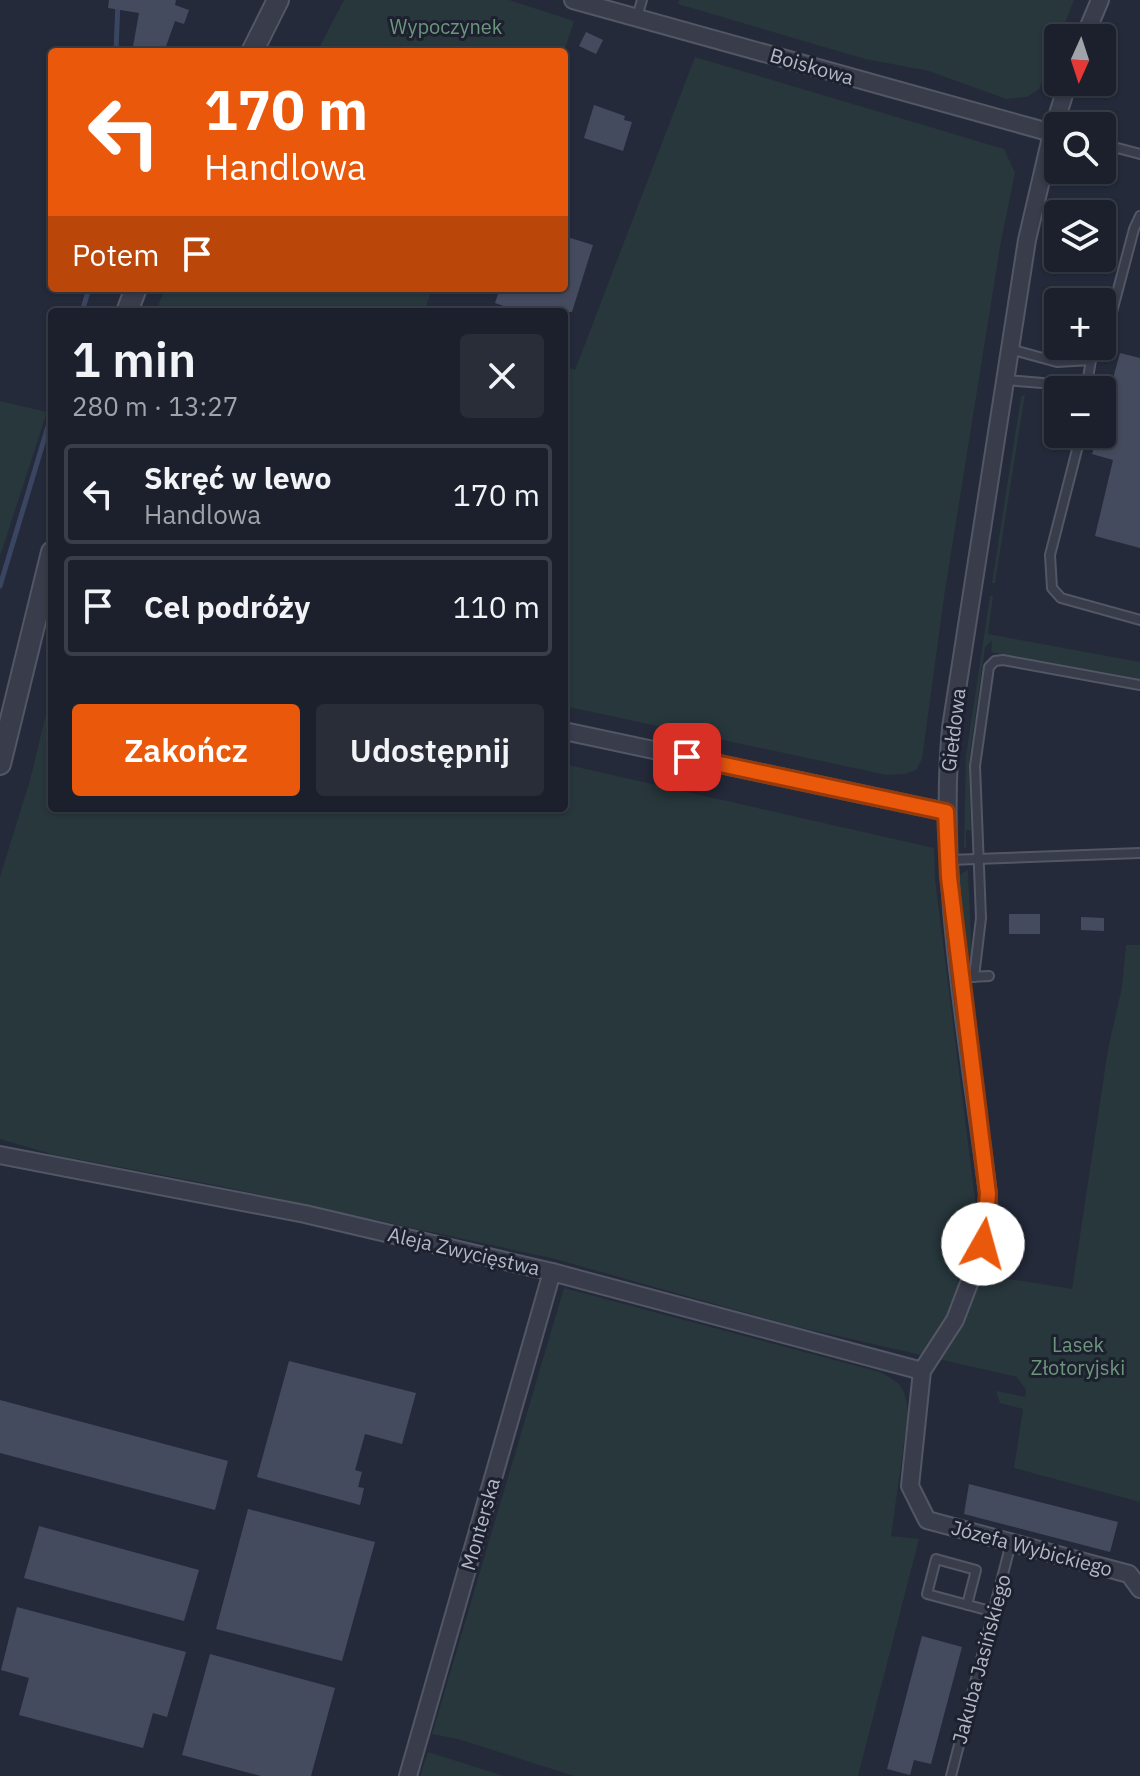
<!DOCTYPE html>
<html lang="pl">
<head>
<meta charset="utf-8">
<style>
  body { margin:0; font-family:"IBM Plex Sans",sans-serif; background:#282d38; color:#f1f3f6; height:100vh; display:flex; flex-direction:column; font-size:30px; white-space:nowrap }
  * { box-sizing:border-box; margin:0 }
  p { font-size:26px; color:#a0a3a9 }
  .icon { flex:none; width:44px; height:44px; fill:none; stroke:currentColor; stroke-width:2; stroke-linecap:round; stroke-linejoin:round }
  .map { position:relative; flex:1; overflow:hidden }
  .sheet { position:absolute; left:48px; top:308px; width:520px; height:504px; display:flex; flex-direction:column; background:#1b202c; border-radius:8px; box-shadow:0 2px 6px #0004,0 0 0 2px #393e48 }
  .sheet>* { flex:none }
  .top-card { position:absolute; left:48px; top:48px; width:520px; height:244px; border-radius:8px; box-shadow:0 2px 6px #0004,0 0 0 2px #393e48; background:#ea580c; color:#fff; overflow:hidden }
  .needle { width:52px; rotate:183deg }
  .fabs { position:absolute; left:1044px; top:24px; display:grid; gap:16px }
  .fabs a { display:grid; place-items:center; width:72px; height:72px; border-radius:8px; background:#1b202c; box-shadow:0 2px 6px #0004,0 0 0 2px #393e48; font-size:40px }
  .pin { position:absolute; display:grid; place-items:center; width:68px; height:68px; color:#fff; margin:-34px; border-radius:16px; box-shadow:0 4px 12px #0006 }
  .me { position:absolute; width:88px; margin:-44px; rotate:7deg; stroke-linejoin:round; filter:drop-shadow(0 0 6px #0008) }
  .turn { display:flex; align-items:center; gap:28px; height:168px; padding:0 24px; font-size:36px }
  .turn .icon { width:104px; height:104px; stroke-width:2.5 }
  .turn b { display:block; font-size:56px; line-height:68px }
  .then { display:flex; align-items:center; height:76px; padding:0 24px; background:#0003; gap:16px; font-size:30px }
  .round { display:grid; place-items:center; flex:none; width:84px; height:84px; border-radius:8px; background:#282d38 }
  .head { display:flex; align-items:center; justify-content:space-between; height:136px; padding:0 24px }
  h1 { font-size:48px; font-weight:600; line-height:60px }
  .button { display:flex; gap:16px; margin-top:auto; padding:16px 24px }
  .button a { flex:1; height:92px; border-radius:8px; background:#ea580c; color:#fff; font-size:32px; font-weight:600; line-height:92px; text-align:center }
  .button a+a { background:#282d38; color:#f1f3f6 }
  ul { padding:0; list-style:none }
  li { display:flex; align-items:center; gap:24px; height:100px; margin:0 16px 12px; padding:0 8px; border:4px solid #393e48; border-radius:8px }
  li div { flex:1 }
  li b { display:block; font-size:30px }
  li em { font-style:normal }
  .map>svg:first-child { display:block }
  .green { fill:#27373c }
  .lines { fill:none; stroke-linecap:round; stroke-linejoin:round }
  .stream { stroke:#3a4562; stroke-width:5 }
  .building { fill:#454b5e }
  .service-casing { stroke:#535765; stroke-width:12 }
  .minor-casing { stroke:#535765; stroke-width:20 }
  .tertiary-casing { stroke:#535765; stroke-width:24 }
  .service { stroke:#383c4b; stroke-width:8 }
  .minor { stroke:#383c4b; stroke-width:16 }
  .tertiary { stroke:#383c4b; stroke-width:20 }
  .route-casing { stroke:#983908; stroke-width:20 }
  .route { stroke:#ea580c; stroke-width:14 }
  .labels { text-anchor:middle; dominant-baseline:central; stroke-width:6; stroke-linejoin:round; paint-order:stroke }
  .park-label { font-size:20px; fill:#6c967c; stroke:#1d212f }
  .street-label { font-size:20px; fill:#b3b7c6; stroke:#1d212f }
</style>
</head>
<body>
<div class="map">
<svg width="1140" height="1776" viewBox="0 0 1140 1776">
  <rect width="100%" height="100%" fill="#242a3a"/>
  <g class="green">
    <path d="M344,0H509L574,21L564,52H317Z"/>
    <path d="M679,0H1074L1039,89L1027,97L1006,99L929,71L865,59L678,4Z"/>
    <path d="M695,57L1004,149L1015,173L1001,241L944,597L922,759L916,770L904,774L887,775L564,706V366L575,370Z"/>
    <path d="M166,288H432L425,310L427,312H155Z"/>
    <path d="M1025,394L995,583H992L1021,397Z"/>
    <path d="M0,401L47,412L0,556Z"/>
    <path d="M990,596H993L988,634L1140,662V679L991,652L992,640L985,647L969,760L971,830H966V848H964L966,756Z"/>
    <path d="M52,689V808H564V764L934,848L935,879L976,1207C974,1234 966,1255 957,1281L990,1276L1072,1289L1108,1049L1122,987L1126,945H1140V1502L1014,1468L1023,1409L1000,1403L996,1391L1025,1397L1026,1390L1017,1377L790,1325L551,1258L215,1185L55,1155L0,1139V877L30,780Z"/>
    <path d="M968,870L972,961L970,964L958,883L961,874Z"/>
    <path d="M564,1288L880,1372C903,1384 906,1389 908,1415L891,1536L919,1539L858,1776H574L458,1739L432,1734Z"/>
    <path d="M428,1752L504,1776H420Z"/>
  </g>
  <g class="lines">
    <g class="stream">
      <path d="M116,52L118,0"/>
      <path d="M82,312L89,288"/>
      <path d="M0,586L52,413"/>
    </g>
  </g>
  <g class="building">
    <path d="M109,0H176L175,5L189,10L184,24L175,21L164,52H132L139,13L108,8Z"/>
    <path d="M586,32L603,40L596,54L579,46Z"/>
    <path d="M594,105L625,116L624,120L632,122L623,151L584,138Z"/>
    <path d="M564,236L593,245L572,312H521L495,303L500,288H564Z"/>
    <path d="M1120,353L1140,358V548L1095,536L1113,460L1092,454L1098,434H1102V418Z"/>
    <rect x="1009" y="914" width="31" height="20"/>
    <path d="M1081,917L1104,918V931L1081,930Z"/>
    <path d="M289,1361L416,1393L402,1444L365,1434L355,1470L362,1472L358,1487L364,1488L360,1505L257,1477Z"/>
    <path d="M0,1400L228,1461L215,1510L0,1453Z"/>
    <path d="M969,1484L1118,1522L1110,1552L964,1514Z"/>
    <path d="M248,1509L375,1542L342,1661L216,1629Z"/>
    <path d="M39,1526L199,1570L184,1621L24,1578Z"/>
    <path d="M17,1607L186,1652L167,1717L153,1713L143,1748L19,1715L29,1678L1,1670Z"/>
    <path d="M922,1636L962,1647L931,1764L914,1760L910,1775L887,1769Z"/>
    <path d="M210,1654L335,1688L311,1776H261L182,1755Z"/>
  </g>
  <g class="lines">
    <defs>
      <g id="service">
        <path d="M637,17L642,0"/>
        <path d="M1102,144L1140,154"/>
        <path d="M1010,349L1057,362L1091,360L1103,346L1134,229L1140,216"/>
        <path d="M1005,380L1055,384L1070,390"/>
        <path d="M1086,390L1091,360"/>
        <path d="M1081,434L1050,555L1052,588L1061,598L1140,620"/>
        <path d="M949,860L1140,853"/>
        <path d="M970,977L989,976"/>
        <path d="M974,977L981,918L975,766L989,667L995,661L1003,660L1140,685"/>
        <path d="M979,1260L1006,1255"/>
        <path d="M967,1605L976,1570L936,1559L927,1594L994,1612"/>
        <path d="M951,1776L1011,1543"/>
      </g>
      <g id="minor">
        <path d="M573,0L1052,133"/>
        <path d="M1084,38L1100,0"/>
        <path d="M1068,82L1052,133L1027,240L951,728C937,883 969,1041 988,1194L987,1224L978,1260L955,1320L922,1371L910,1486L927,1520L1129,1574L1140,1589"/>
        <path d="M564,731L946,812"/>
        <path d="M0,1155L305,1214L552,1272L922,1371"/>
        <path d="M408,1776L552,1272"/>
      </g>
      <g id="tertiary">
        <path d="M252,52L278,0"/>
        <path d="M127,312L136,288"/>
        <path d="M0,764L52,552"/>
      </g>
    </defs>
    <use href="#service" class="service-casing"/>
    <use href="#minor" class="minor-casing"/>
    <use href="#tertiary" class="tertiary-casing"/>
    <use href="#service" class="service"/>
    <use href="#minor" class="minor"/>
    <use href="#tertiary" class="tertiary"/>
  </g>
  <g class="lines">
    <defs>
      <path id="route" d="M687,757L946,812L949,877L988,1194L983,1244"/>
    </defs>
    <use href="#route" class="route-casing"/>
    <use href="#route" class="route"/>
  </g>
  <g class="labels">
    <g class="park-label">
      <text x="446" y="26">Wypoczynek</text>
      <text x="1078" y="1344">Lasek<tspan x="1078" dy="23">Złotoryjski</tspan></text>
    </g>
    <g class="street-label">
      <text transform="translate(812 66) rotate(16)">Boiskowa</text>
      <text transform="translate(953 730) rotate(-83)">Giełdowa</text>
      <text transform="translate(464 1251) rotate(13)">Aleja Zwycięstwa</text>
      <text transform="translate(480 1524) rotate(-74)">Monterska</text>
      <text transform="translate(1032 1548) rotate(15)">Józefa Wybickiego</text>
      <text transform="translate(981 1659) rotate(-75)">Jakuba Jasińskiego</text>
    </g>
  </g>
</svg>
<div class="fabs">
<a><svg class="needle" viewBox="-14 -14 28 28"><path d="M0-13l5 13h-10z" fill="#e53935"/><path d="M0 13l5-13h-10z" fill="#a0a3a9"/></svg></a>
<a><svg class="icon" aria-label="search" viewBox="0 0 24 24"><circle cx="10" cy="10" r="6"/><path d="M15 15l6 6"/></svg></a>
<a><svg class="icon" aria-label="layers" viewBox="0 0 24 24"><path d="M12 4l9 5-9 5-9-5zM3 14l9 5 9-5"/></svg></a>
<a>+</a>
<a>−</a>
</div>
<div class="pin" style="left:687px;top:757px;background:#d93025"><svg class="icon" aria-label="arrive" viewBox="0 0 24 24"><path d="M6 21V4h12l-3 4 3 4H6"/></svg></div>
<svg class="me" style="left:983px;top:1244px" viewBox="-20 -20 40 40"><circle r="19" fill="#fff"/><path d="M0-13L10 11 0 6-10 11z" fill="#ea580c"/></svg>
<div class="top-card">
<div class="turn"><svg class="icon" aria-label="left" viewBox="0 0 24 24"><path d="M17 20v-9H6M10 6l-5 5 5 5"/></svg><div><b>170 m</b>Handlowa</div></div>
<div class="then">Potem<svg class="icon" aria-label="arrive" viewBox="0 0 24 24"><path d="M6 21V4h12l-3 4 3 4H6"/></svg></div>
</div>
<section class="sheet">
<div class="head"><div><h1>1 min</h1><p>280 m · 13:27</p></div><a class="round"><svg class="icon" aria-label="close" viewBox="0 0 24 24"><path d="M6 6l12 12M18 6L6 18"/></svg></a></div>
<ul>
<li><svg class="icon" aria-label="left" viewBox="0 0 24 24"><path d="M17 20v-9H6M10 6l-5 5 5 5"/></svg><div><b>Skręć w lewo</b><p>Handlowa</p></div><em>170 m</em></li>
<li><svg class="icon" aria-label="arrive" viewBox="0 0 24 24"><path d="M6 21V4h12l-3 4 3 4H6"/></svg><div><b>Cel podróży</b></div><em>110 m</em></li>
</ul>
<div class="button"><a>Zakończ</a><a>Udostępnij</a></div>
</section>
</div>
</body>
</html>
